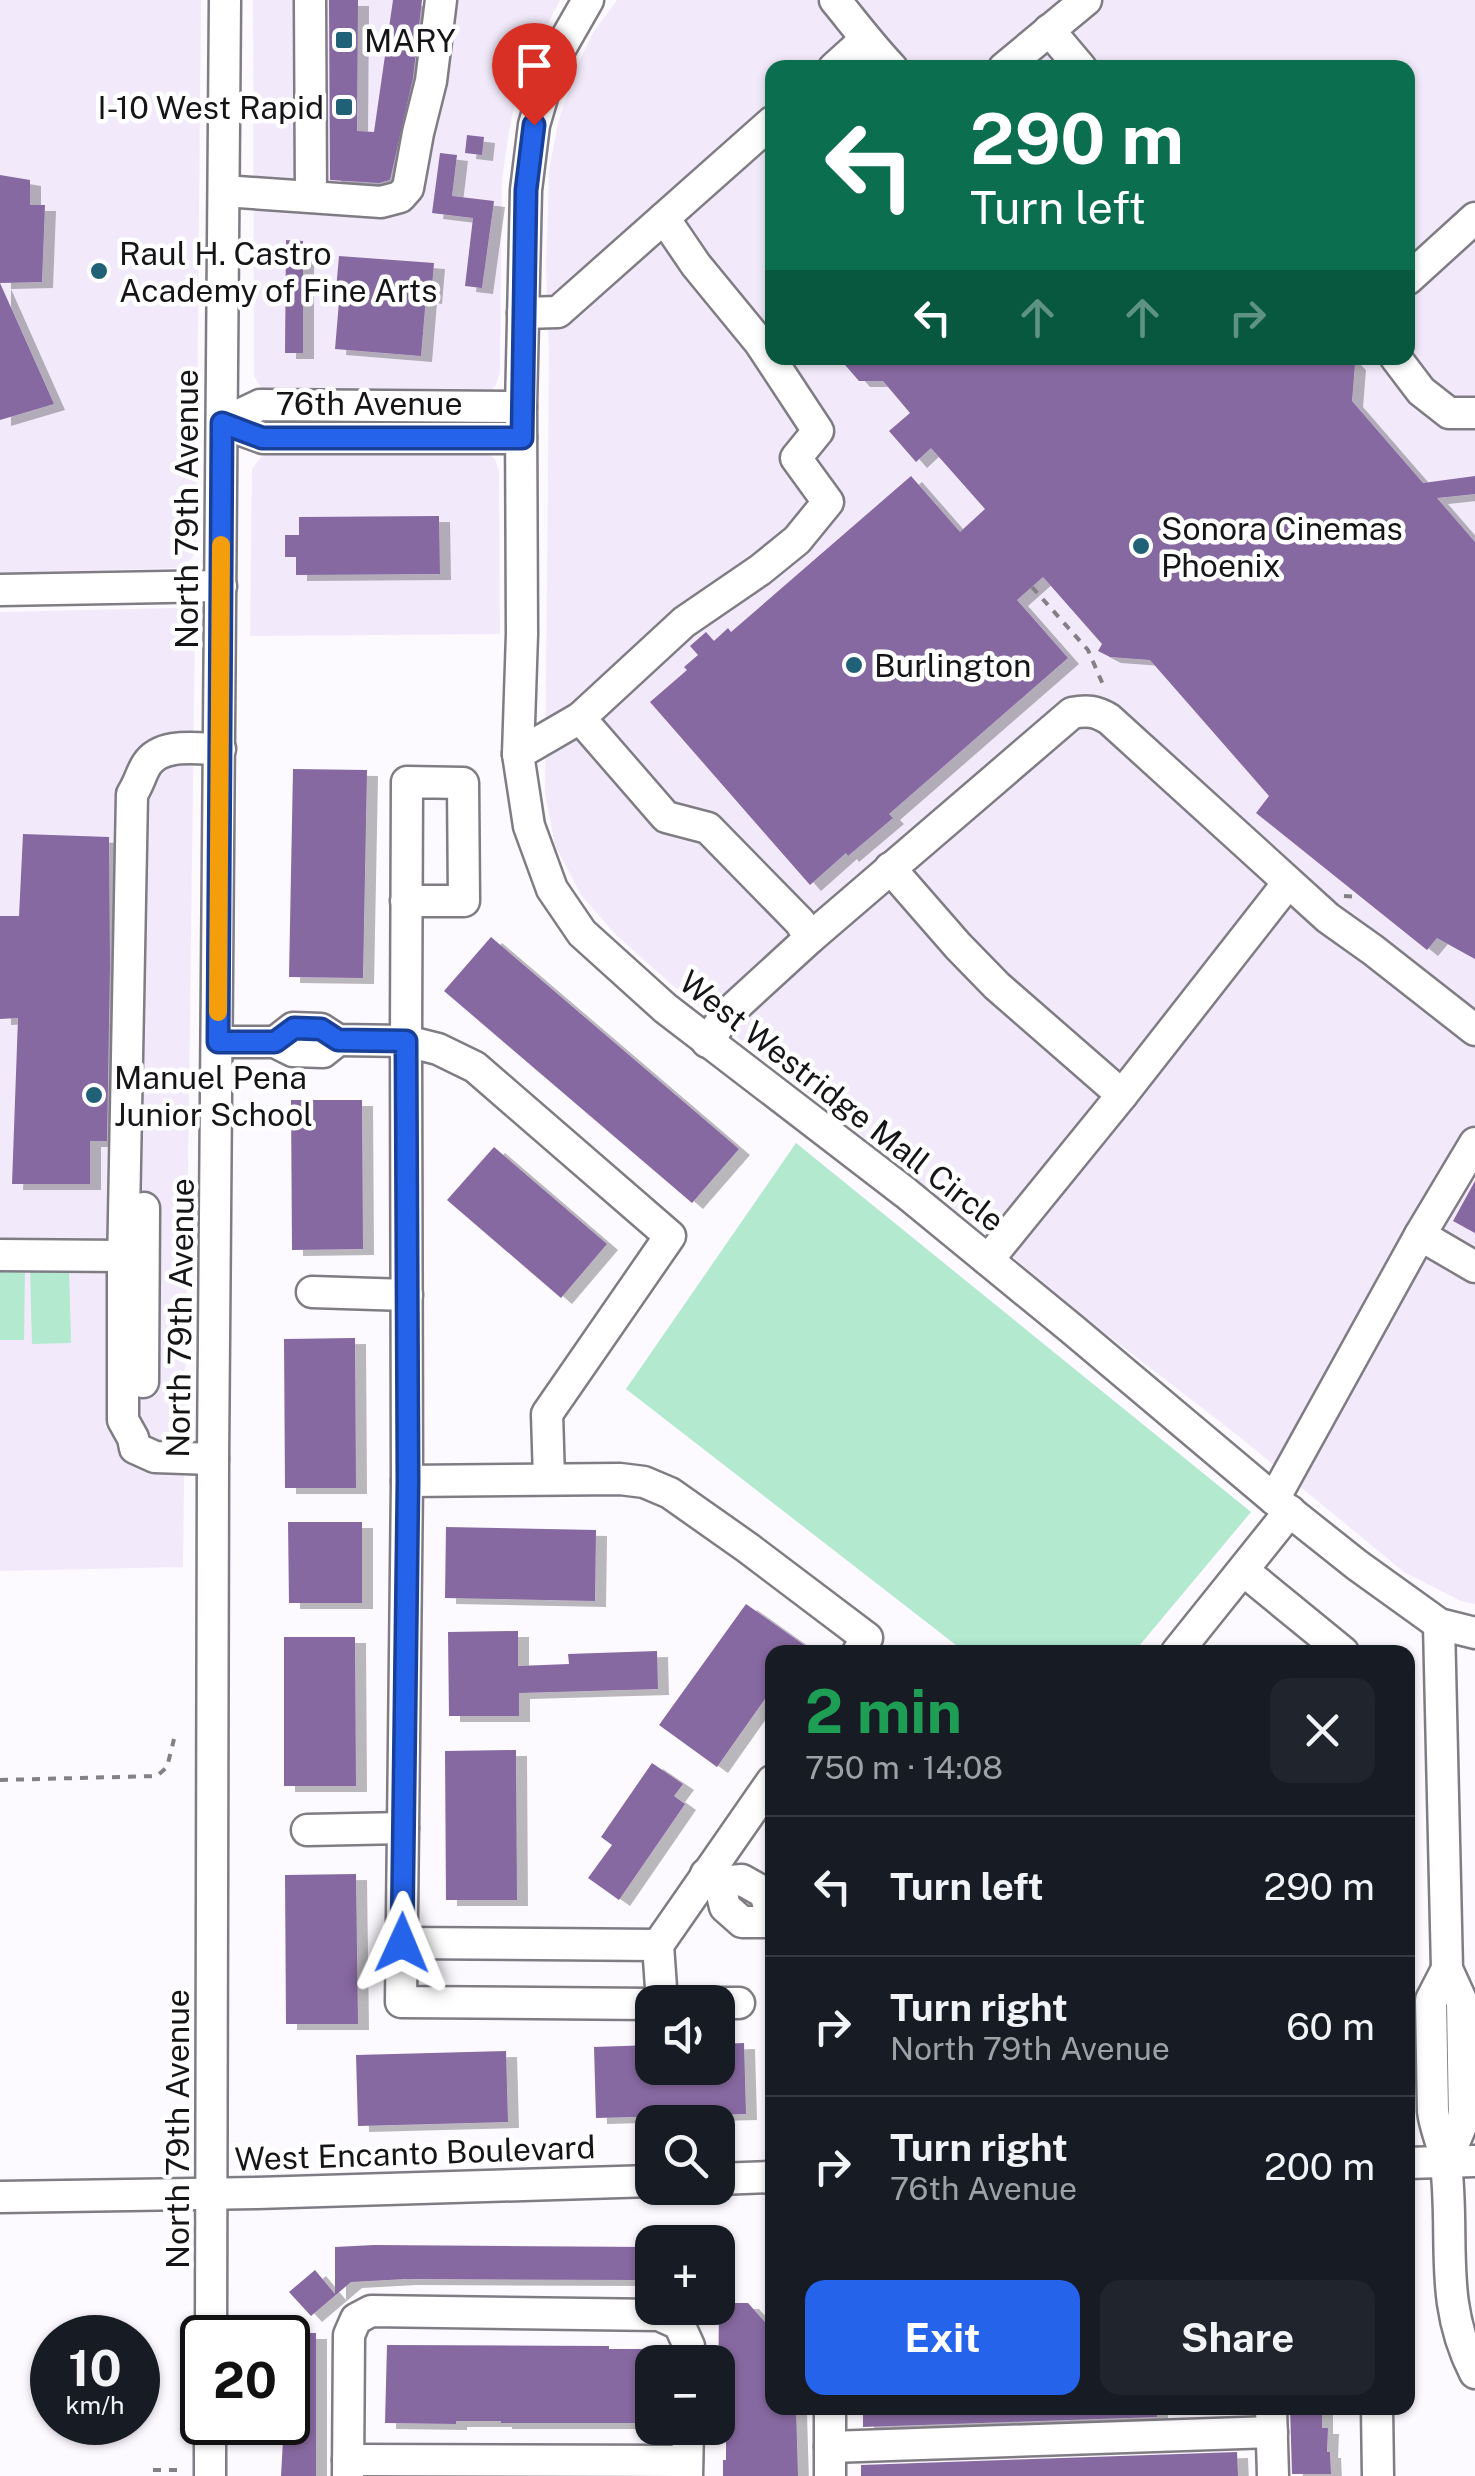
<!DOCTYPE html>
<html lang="en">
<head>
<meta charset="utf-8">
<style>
  body { margin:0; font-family:"Public Sans",sans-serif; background:#20242c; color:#f1f3f6; height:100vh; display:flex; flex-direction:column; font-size:38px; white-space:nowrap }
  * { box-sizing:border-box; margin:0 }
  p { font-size:32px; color:#9ea1a6 }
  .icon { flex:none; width:55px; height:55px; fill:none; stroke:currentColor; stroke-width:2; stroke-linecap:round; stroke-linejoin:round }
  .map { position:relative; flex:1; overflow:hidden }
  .sheet { position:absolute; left:765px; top:1645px; width:650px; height:770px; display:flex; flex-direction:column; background:#171b24; border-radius:20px; box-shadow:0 2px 8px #0004 }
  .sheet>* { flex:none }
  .hud { position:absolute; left:765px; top:60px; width:650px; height:305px; border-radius:20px; box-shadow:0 2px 8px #0004; background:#0b6e4f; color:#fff; overflow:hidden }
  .controls { position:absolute; left:635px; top:1985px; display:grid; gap:20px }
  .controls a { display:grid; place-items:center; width:100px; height:100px; border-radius:20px; background:#171b24; box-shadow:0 2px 8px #0004; font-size:50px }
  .speed { position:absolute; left:30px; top:2315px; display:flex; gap:20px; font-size:50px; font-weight:700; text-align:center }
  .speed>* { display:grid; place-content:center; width:130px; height:130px; border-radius:50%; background:#171b24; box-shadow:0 2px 8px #0004; line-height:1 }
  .speed small { font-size:25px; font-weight:400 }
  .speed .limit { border:5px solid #111; border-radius:15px; background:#fff; color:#111 }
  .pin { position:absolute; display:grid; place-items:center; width:85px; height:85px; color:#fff; margin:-102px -42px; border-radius:50% 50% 50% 0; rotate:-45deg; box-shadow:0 0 10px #0007 }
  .pin .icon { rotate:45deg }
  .me { position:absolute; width:110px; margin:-55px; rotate:1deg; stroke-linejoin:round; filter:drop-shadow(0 0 8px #0008) }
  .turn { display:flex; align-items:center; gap:35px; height:210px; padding:0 40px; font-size:45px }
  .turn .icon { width:130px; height:130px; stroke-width:2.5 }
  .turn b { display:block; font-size:70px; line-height:85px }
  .lanes { display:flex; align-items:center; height:95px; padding:0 40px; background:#0003; justify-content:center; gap:50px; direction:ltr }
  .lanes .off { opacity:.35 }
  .round { display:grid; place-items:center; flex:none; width:105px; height:105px; border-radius:20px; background:#20242c }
  .overview { display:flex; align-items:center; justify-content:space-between; height:170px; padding:0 40px }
  h1 { font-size:60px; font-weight:700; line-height:75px; color:#1e9e55 }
  .button { display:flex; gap:20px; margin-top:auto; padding:20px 40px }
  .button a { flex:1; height:115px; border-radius:20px; background:#2563eb; color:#fff; font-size:40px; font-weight:700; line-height:115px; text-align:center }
  .button a+a { background:#20242c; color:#f1f3f6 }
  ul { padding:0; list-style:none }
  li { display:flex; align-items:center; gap:30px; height:140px; padding:0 40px; border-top:2px solid #363941 }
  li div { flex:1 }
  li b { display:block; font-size:38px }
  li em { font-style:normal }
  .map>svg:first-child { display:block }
  .built { fill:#f2eafa; fill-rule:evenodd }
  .green { fill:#b2e9cf }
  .building { fill:#8769a1; filter:url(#shadow) }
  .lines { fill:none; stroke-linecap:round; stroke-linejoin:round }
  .minor-casing { stroke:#807c84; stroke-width:35 }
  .path { stroke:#838185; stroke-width:4; stroke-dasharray:8 8; stroke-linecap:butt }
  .minor { stroke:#fff; stroke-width:30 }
  .route-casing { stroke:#184099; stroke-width:25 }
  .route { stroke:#2563eb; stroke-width:18 }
  .slow { stroke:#f59e0b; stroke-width:18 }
  .poi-dot { fill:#216177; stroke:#fff; stroke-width:4 }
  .labels { text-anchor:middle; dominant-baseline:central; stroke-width:9; stroke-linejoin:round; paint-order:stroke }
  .poi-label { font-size:32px; fill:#151417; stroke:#fff; text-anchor:start }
  .street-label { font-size:32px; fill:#151417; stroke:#fff }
</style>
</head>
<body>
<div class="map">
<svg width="1475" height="2476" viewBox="0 0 1475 2476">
  <defs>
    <filter id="shadow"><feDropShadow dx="11" dy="6" stdDeviation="0" flood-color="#0004"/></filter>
  </defs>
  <rect width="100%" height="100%" fill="#fcf9ff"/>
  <g class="built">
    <path d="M0,0H201L196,543L195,554L182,568L0,573Z"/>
    <path d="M253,0H560L530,59L517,94L509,131L502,179L500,372L496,385L489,393L271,395L262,389L254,376Z"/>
    <path d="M617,0H1475V1604L1461,1601L1404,1572L1236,1434L1102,1331L983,1232L679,991L616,935L581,895L555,845L545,793L549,355L546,266L549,170L559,119L577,66L593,33ZM772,68H1408V358H772Z"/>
    <path d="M483,450L495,459L499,471L500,634L250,636L252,469L261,457L272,451Z"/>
    <path d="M175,608L190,612L195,624L183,1567L0,1571V612Z"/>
  </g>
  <g class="green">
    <path d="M796,1143L1251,1512L1134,1652H965L626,1389Z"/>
    <path d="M69,1267L71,1343L32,1344L30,1268Z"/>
    <path d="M0,1269H25L24,1340H0Z"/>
  </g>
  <g class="building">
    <path d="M329,0H358L357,131L374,132L393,0H422L413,78L390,180L379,183L330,180Z"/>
    <path d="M467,135L484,137L482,155L465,153Z"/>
    <path d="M440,153L457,155L452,196L494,201L482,288L465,286L473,218L432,213Z"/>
    <path d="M0,175L30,180V205H45L42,282L0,283L54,404L0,420Z"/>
    <path d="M286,240L303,241V353H285Z"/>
    <path d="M339,256L434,263L431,298L426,297L421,356L335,349L340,290H336Z"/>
    <path d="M839,358H1349L1355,364L1352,401L1423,483L1475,476V494L1437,498L1475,542V959L1437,938L1427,950L1256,813L1269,796L1150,660L1110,657L1098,651L1102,644L1043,577L1017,600L1068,658L889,814L893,818L848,856L846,853L810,885L650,702L687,670L684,667L698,655L690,646L706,632L714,641L728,628L731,632L911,476L960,532L985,509L931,448L916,462L889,431L910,413L883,381H859Z"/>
    <path d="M439,516L440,574L296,575V557H285V535H299V517Z"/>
    <path d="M293,769L367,770L363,978L289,977Z"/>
    <path d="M23,834L109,837L110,967L107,1141H90V1184H12L18,1018L0,1019V916H19Z"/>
    <path d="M491,937L739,1149L692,1203L444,991Z"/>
    <path d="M291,1100H362L363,1249L292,1250Z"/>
    <path d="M494,1147L607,1244L561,1298L447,1200Z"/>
    <path d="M1475,1181V1233L1453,1221Z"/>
    <path d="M355,1338L356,1488H285L284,1339Z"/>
    <path d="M288,1522H362V1603H289Z"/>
    <path d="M446,1527L596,1530L595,1601L445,1598Z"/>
    <path d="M746,1604L814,1652H772V1689L717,1767L659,1725Z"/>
    <path d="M518,1631V1666L569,1664L568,1654L657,1651L658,1689L519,1693V1716H449L448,1632Z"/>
    <path d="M284,1637H355L356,1786H284Z"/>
    <path d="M516,1750L517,1900H446L445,1751Z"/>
    <path d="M652,1763L683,1784L674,1796L685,1804L619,1900L588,1878L612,1845L601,1837Z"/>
    <path d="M356,1874L358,2024H286L285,1875Z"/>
    <path d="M744,2043L746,2114L596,2118L594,2047L652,2045V2068H718V2044Z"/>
    <path d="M506,2051L508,2122L358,2126L356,2055Z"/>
    <path d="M374,2245L652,2247V2276L636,2271V2280L406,2279L351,2282L311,2316L289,2292L315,2270L335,2294V2247Z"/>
    <path d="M719,2303H748L772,2330V2408H796L798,2476H723V2460H726V2413H718Z"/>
    <path d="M288,2333H316V2476H281L284,2422H288Z"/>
    <path d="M387,2345L609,2346V2349H649L650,2423H501V2421H456V2424L385,2423Z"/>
    <path d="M863,2408H1157V2417L863,2427Z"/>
    <path d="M1290,2408H1322V2428H1328L1327,2452H1330L1331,2474H1292Z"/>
    <path d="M1237,2452L1238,2476H861V2465Z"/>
  </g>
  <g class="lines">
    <defs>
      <g id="minor">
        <path d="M310,0L311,196"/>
        <path d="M588,0L552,63L534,125L526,190L521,407L522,634L518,754L529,826L552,889L582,933L665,1008L906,1193L1072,1329L1274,1499L1357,1565L1439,1624L1475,1633"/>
        <path d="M835,0C854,23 871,46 892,68"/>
        <path d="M1049,30L1081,68"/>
        <path d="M834,68L865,40"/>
        <path d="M1004,68L1086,0"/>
        <path d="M224,191L381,202L400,197L408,188L418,133L431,81L441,0"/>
        <path d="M1408,279L1475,218"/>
        <path d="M523,313L558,312L772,122"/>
        <path d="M1396,358L1421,391L1449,413H1475"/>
        <path d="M222,423L260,405L521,407"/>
        <path d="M222,423L263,438H521"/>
        <path d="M0,590L221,586"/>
        <path d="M580,718L666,817L708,828L800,922L810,938"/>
        <path d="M518,754L580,718L684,622L760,570L797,540L828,502L796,458L818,431L760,343L696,265L664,218"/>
        <path d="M890,868L958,946L997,986L1122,1095"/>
        <path d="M217,1042H275L293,1051L323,1052L338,1040"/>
        <path d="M275,1042L293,1028L321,1029L338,1040L406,1041L407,782L463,783L464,901H406"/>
        <path d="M707,1042L726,1015L810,938L1072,713C1087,710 1096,711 1109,719L1328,918L1373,950L1475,1030"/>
        <path d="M1420,1235L1475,1267"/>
        <path d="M0,1255L123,1256"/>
        <path d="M988,1260L1122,1095L1288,883"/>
        <path d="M312,1292L407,1295"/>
        <path d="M143,1382L144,1208"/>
        <path d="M213,1459L155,1457L135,1448L133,1438L123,1420V1268L132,794C139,784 141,773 147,764C162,742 197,749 220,749"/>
        <path d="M549,1479L547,1414L670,1236L475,1067L438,1049L406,1041L407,1481L401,2002L652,2004"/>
        <path d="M407,1481L620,1479L644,1482L670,1493L748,1548L867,1638L858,1652"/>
        <path d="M1274,1499L1420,1235L1475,1143"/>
        <path d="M1244,1571L1343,1652"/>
        <path d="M1439,1624L1447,1969L1462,2002L1464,2119L1446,2162"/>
        <path d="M1177,1652L1290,1511"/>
        <path d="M307,1830L403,1828"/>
        <path d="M706,1874L719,1882L742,1880L765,1893L772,1917"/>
        <path d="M719,1882L725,1907L742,1922H772"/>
        <path d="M402,1943L658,1945"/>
        <path d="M1447,1969L1431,2000L1433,2111C1435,2129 1444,2146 1446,2164C1455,2240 1438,2301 1475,2373"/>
        <path d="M662,2002L658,1945L772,1781"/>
        <path d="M718,2003H739"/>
        <path d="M1408,2163L1475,2161"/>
        <path d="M718,2179L772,2177"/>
        <path d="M0,2197L257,2193L652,2181"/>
        <path d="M211,2338L213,1459L225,0"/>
        <path d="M1271,2408L1273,2476"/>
        <path d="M1377,2408L1378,2476"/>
        <path d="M830,2447L1272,2432"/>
        <path d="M348,2460L687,2461"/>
        <path d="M210,2476V2422"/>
        <path d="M348,2476L349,2335L356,2319L371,2311L659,2315L679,2324L689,2346V2362"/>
        <path d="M687,2476L688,2428"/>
        <path d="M830,2476V2408"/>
      </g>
    </defs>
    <use href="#minor" class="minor-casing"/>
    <g class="path">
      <path d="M1032,587L1088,650L1104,687"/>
      <path d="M1344,896L1360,897"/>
      <path d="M0,1780L157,1776L167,1767L174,1739"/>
      <path d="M153,2470H177"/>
    </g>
    <use href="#minor" class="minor"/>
  </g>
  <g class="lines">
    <defs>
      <path id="route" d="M402,1943L408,1481L406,1041L338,1040L321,1029L294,1028L275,1042H218L222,423L262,438H522L526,190L534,125"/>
    </defs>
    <use href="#route" class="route-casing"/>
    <use href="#route" class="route"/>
    <path class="slow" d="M218,1012L221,545"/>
  </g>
  <g class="poi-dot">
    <rect x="334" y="30" width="20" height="20" rx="5"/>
    <rect x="334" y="97" width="20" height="20" rx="5"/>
    <circle cx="99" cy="271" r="10"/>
    <circle cx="1141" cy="546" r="10"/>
    <circle cx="854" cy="665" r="10"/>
    <circle cx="94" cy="1095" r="10"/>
  </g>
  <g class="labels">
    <g class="poi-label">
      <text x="364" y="40">MARY</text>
      <text x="324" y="107" text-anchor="end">I-10 West Rapid</text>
      <text x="119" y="253">Raul H. Castro<tspan x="119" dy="37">Academy of Fine Arts</tspan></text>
      <text x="1161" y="528">Sonora Cinemas<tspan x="1161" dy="37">Phoenix</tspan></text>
      <text x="874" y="665">Burlington</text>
      <text x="114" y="1077">Manuel Pena<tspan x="114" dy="37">Junior School</tspan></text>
    </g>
    <g class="street-label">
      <text x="369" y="403">76th Avenue</text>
      <text transform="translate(186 509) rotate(-90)">North 79th Avenue</text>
      <text transform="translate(842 1101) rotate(38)">West Westridge Mall Circle</text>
      <text transform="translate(180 1318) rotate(-89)">North 79th Avenue</text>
      <text transform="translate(177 2129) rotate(-90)">North 79th Avenue</text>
      <text transform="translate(415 2153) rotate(-2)">West Encanto Boulevard</text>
    </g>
  </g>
</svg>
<div class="controls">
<a><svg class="icon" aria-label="sound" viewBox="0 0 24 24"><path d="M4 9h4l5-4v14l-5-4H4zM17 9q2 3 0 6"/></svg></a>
<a><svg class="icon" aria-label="search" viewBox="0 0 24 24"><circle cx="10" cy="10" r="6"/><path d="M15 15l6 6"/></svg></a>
<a>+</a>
<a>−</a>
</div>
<div class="speed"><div>10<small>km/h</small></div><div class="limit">20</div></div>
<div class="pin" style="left:534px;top:125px;background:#d93025"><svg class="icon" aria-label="arrive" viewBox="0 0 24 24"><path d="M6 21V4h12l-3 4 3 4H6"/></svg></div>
<svg class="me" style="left:402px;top:1943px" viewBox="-20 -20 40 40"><path d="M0-17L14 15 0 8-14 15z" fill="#2563eb" stroke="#fff" stroke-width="4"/></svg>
<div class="hud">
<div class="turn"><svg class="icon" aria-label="left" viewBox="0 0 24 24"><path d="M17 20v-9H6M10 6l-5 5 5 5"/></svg><div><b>290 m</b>Turn left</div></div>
<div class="lanes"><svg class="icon" aria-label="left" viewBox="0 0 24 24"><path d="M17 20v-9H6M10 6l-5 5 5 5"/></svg><svg class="icon off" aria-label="ahead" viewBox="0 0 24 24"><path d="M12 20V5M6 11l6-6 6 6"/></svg><svg class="icon off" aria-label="ahead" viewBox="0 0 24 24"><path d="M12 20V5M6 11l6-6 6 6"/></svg><svg class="icon off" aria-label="right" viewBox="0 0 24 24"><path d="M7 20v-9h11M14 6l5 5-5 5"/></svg></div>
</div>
<section class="sheet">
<div class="overview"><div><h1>2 min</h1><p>750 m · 14:08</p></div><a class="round"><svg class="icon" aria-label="close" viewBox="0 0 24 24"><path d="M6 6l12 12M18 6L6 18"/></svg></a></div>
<ul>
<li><svg class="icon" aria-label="left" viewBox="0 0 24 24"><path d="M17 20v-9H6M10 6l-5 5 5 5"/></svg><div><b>Turn left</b></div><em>290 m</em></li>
<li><svg class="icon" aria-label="right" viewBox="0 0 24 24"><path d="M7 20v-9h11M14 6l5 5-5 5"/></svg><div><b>Turn right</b><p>North 79th Avenue</p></div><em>60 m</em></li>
<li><svg class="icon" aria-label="right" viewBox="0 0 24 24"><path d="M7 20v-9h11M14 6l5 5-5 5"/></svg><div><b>Turn right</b><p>76th Avenue</p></div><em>200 m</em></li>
</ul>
<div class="button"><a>Exit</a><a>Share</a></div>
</section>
</div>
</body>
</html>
